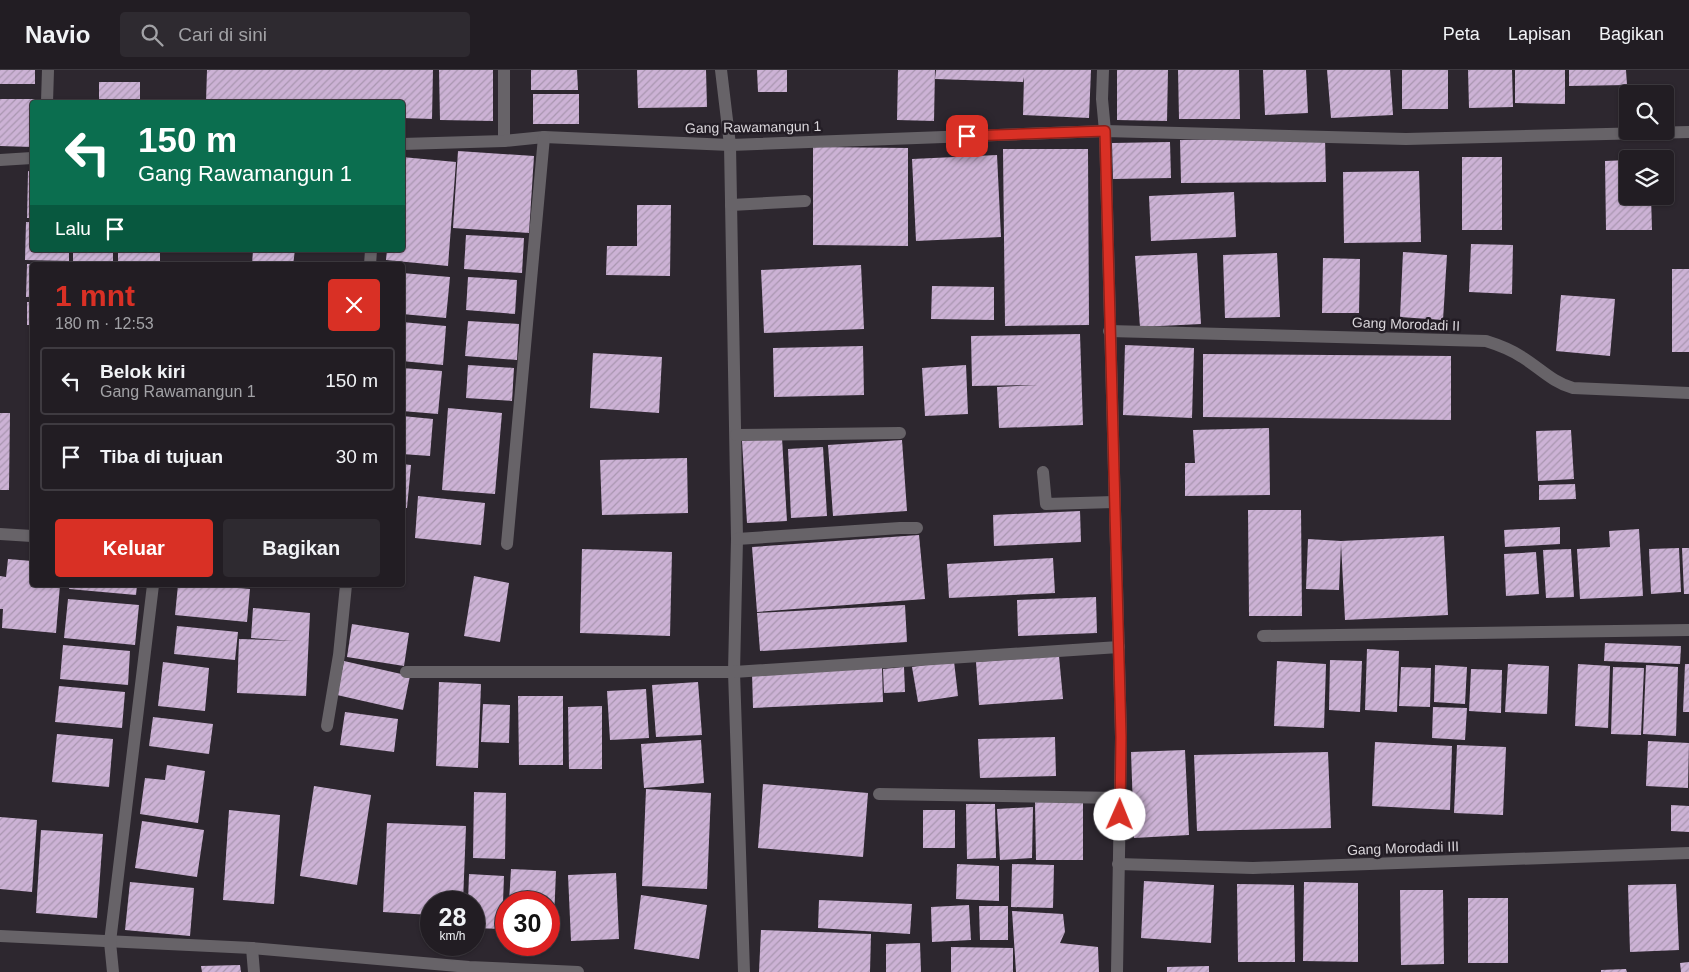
<!DOCTYPE html>
<html lang="id">
<head>
<meta charset="utf-8">
<style>
  body { margin:0; font-family:Helvetica,sans-serif; background:#2e2a30; color:#f1f3f6; height:100vh; display:flex; flex-direction:column; font-size:19px; white-space:nowrap }
  * { box-sizing:border-box; margin:0 }
  p { font-size:16px; color:#a2a2a6 }
  .icon { flex:none; width:28px; height:28px; fill:none; stroke:currentColor; stroke-width:2; stroke-linecap:round; stroke-linejoin:round }
  .map { position:relative; flex:1; overflow:hidden }
  .side { position:absolute; left:30px; top:192px; width:375px; height:325px; display:flex; flex-direction:column; background:#221d23; border-radius:5px; box-shadow:0 1px 4px #0004,0 0 0 1px #3f3b41 }
  .side>* { flex:none }
  .top-card { position:absolute; left:30px; top:30px; width:375px; height:152px; border-radius:5px; box-shadow:0 1px 4px #0004,0 0 0 1px #3f3b41; background:#0b6e4f; color:#fff; overflow:hidden }
  .controls { position:absolute; left:1619px; top:15px; display:grid; gap:10px }
  .controls a { display:grid; place-items:center; width:55px; height:55px; border-radius:5px; background:#221d23; box-shadow:0 1px 4px #0004,0 0 0 1px #3f3b41; font-size:25px }
  .speed { position:absolute; left:420px; top:821px; display:flex; gap:10px; font-size:25px; font-weight:700; text-align:center }
  .speed>* { display:grid; place-content:center; width:65px; height:65px; border-radius:50%; background:#221d23; box-shadow:0 1px 4px #0004,0 0 0 1px #3f3b41; line-height:1 }
  .speed small { font-size:12px; font-weight:400 }
  .speed .limit { border:8px solid #d22; background:#fff; color:#111 }
  .pin { position:absolute; display:grid; place-items:center; width:42px; height:42px; color:#fff; margin:-21px; border-radius:10px; box-shadow:0 2px 8px #0006 }
  .me { position:absolute; width:55px; margin:-28px; rotate:1deg; stroke-linejoin:round; filter:drop-shadow(0 0 4px #0008) }
  .turn { display:flex; align-items:center; gap:18px; height:105px; padding:0 25px; font-size:22px }
  .turn .icon { width:65px; height:65px; stroke-width:2.5 }
  .turn b { display:block; font-size:35px; line-height:42px }
  .then { display:flex; align-items:center; height:48px; padding:0 25px; background:#0003; gap:10px; font-size:19px }
  .round { display:grid; place-items:center; flex:none; width:52px; height:52px; border-radius:5px; background:#2e2a30 }
  .overview { display:flex; align-items:center; justify-content:space-between; height:85px; padding:0 25px }
  h1 { font-size:30px; font-weight:600; line-height:38px; color:#d93025 }
  .cta { display:flex; gap:10px; margin-top:auto; padding:10px 25px }
  .cta a { flex:1; height:58px; border-radius:5px; background:#d93025; color:#fff; font-size:20px; font-weight:600; line-height:58px; text-align:center }
  .cta a+a { background:#2e2a30; color:#f1f3f6 }
  ul { padding:0; list-style:none }
  li { display:flex; align-items:center; gap:15px; height:68px; margin:0 10px 8px; padding:0 15px; border:2px solid #3f3b41; border-radius:5px }
  li div { flex:1 }
  li b { display:block; font-size:19px }
  li em { font-style:normal }
  header { display:flex; align-items:center; gap:30px; box-sizing:border-box; height:70px; padding:0 25px; background:#221d23; border-bottom:1px solid #3f3b41 }
  header strong { font-size:24px }
  nav { display:flex; gap:28px; margin-inline-start:auto; font-size:18px }
  .search { width:350px; height:45px; background:#2e2a30; display:flex; align-items:center; gap:12px; box-sizing:border-box; padding:0 18px; border-radius:5px; color:#a2a2a6; font-size:19px }
  .map>svg:first-child { display:block }
  .building { fill:url(#building-hatch) }
  .lines { fill:none; stroke-linecap:round; stroke-linejoin:round }
  .minor { stroke:#676368; stroke-width:12 }
  .route-casing { stroke:#8d1f18; stroke-width:12 }
  .route { stroke:#d93025; stroke-width:9 }
  .labels { text-anchor:middle; dominant-baseline:central; stroke-width:5; stroke-linejoin:round; paint-order:stroke }
  .street-label { font-size:14px; fill:#dad6db; stroke:#231d25 }
</style>
</head>
<body>
<header>
<strong>Navio</strong>
<div class="search"><svg class="icon" aria-label="search" viewBox="0 0 24 24"><circle cx="10" cy="10" r="6"/><path d="M15 15l6 6"/></svg>Cari di sini</div>
<nav><a>Peta</a><a>Lapisan</a><a>Bagikan</a></nav>
</header>
<div class="map">
<svg width="1689" height="902" viewBox="0 0 1689 902">
  <defs>
    <pattern id="building-hatch" width="6" height="6" patternUnits="userSpaceOnUse" patternTransform="scale(1.25)"><rect width="6" height="6" fill="#ccb2d5"/><path d="M-1 1l2-2M0 6l6-6M5 7l2-2" fill="none" stroke="#a996b0"/></pattern>
  </defs>
  <rect width="100%" height="100%" fill="#2d272f"/>
  <g class="building">
    <rect x="0" y="0" width="35" height="14"/>
    <path d="M207,0H433L432,49L402,48V32H206Z"/>
    <path d="M439,0H493V51L440,50Z"/>
    <path d="M531,0H577L578,20H531Z"/>
    <path d="M637,0H706L707,37L638,38Z"/>
    <path d="M757,0H787V22H758Z"/>
    <path d="M898,0H935L934,51L897,50Z"/>
    <path d="M936,0H1091L1089,48L1023,45L1024,7L1023,12L935,9Z"/>
    <path d="M1117,0H1168L1167,51L1117,50Z"/>
    <path d="M1178,0H1239L1240,49H1179Z"/>
    <path d="M1263,0H1306L1308,43L1265,45Z"/>
    <path d="M1327,0H1390L1393,45L1331,48Z"/>
    <rect x="1402" y="0" width="46" height="39"/>
    <path d="M1468,0H1512L1513,37L1469,38Z"/>
    <path d="M1515,0H1565V34L1515,33Z"/>
    <path d="M1569,0H1626L1627,15L1569,16Z"/>
    <rect x="99" y="12" width="41" height="20"/>
    <rect x="533" y="24" width="46" height="30"/>
    <path d="M0,29H37V32H32V77L0,76Z"/>
    <path d="M1325,68L1326,112L1181,113L1180,70Z"/>
    <path d="M1170,72L1171,108L1113,109L1112,73Z"/>
    <path d="M813,77L908,78V176L813,175Z"/>
    <path d="M1003,79H1088L1089,255L1005,256Z"/>
    <path d="M458,81L534,86L529,163L453,158Z"/>
    <path d="M997,85L1001,167L916,171L912,89Z"/>
    <path d="M402,87L456,92L448,196L386,190L387,180H402Z"/>
    <rect x="1462" y="87" width="40" height="73"/>
    <path d="M1628,90V126H1651L1652,160H1606L1605,91Z"/>
    <path d="M28,101L32,102V148H27Z"/>
    <path d="M1419,101L1421,172L1344,173L1343,102Z"/>
    <path d="M1234,122L1236,167L1151,171L1149,126Z"/>
    <path d="M637,135H671L670,206L606,205L607,176H637Z"/>
    <path d="M26,152H32V180H69V191L25,190Z"/>
    <path d="M466,165L524,168L522,203L464,199Z"/>
    <path d="M1471,174L1513,175L1512,224L1469,222Z"/>
    <rect x="73" y="180" width="40" height="15"/>
    <rect x="118" y="180" width="42" height="15"/>
    <path d="M253,180H295L293,195H252Z"/>
    <path d="M1403,182L1447,185L1443,250L1400,247Z"/>
    <path d="M1197,183L1201,254L1140,257L1135,186Z"/>
    <path d="M1277,183L1280,247L1225,248L1223,185Z"/>
    <path d="M1323,188L1360,189L1359,243H1322Z"/>
    <path d="M27,194H32V227H26Z"/>
    <path d="M861,195L864,259L764,263L761,200Z"/>
    <rect x="1672" y="199" width="17" height="83"/>
    <path d="M402,203L450,207L446,248L402,244Z"/>
    <path d="M468,207L517,210L515,244L466,240Z"/>
    <path d="M932,216L994,217V250L931,249Z"/>
    <path d="M1561,225L1615,229L1610,286L1556,281Z"/>
    <rect x="27" y="232" width="5" height="23"/>
    <path d="M468,251L519,254L517,290L465,286Z"/>
    <path d="M402,252L446,256L443,295L402,291Z"/>
    <path d="M1080,264L1083,355L999,358L997,317L1038,315L972,316L971,266Z"/>
    <path d="M1125,275L1194,278L1192,348L1123,345Z"/>
    <path d="M863,276L864,325L774,327L773,278Z"/>
    <path d="M593,283L662,287L659,343L590,338Z"/>
    <path d="M1203,284L1451,286V350L1203,347Z"/>
    <path d="M468,295L514,298L512,331L466,328Z"/>
    <path d="M966,295L968,344L925,346L922,298Z"/>
    <path d="M402,298L442,301L438,344L402,341Z"/>
    <path d="M448,338L502,343L495,424L442,420Z"/>
    <path d="M0,343H10L9,420H0Z"/>
    <path d="M402,346L433,349L430,386L402,384Z"/>
    <path d="M1269,358L1270,425L1185,426V393H1195L1193,360Z"/>
    <path d="M1571,360L1574,409L1538,411L1536,361Z"/>
    <path d="M782,368L787,451L747,453L742,371Z"/>
    <path d="M902,370L907,441L833,446L828,375Z"/>
    <path d="M823,377L827,446L791,448L788,379Z"/>
    <path d="M687,388L688,443L602,445L600,390Z"/>
    <path d="M402,394L411,395L407,438H402Z"/>
    <path d="M1575,414L1576,429L1539,430V415Z"/>
    <path d="M418,426L485,433L481,475L415,468Z"/>
    <path d="M1248,440H1301L1302,546H1249Z"/>
    <path d="M1080,441L1081,472L994,476L993,445Z"/>
    <path d="M1560,457V474L1505,477L1504,460Z"/>
    <path d="M1639,459L1643,526L1580,529L1577,479L1610,477L1609,461Z"/>
    <path d="M919,465L925,529L757,542L752,477Z"/>
    <path d="M1444,466L1448,545L1345,550L1341,474L1339,520L1306,519L1308,469L1341,471Z"/>
    <path d="M1679,478L1681,522L1651,524L1649,479Z"/>
    <path d="M1682,478H1689V524H1684Z"/>
    <path d="M582,479L672,482L670,566L580,563Z"/>
    <path d="M1571,479L1574,527L1546,528L1543,480Z"/>
    <path d="M1536,482L1539,524L1506,526L1504,484Z"/>
    <path d="M1053,488L1055,523L949,528L947,494Z"/>
    <path d="M8,489L32,491V515H60L56,563L2,558L3,539H0V506L6,507Z"/>
    <path d="M474,506L509,513L500,572L464,566Z"/>
    <path d="M70,515H137L136,525L69,519Z"/>
    <path d="M178,515H203L250,519L247,552L175,545Z"/>
    <path d="M1096,527L1097,563L1018,566L1017,530Z"/>
    <path d="M68,529L139,535L135,575L64,568Z"/>
    <path d="M905,535L907,572L760,581L757,543Z"/>
    <path d="M253,538L310,543L306,626L237,623L239,569L294,571L251,568Z"/>
    <path d="M352,554L409,563L404,596L347,587Z"/>
    <path d="M177,556L238,562L235,590L174,584Z"/>
    <path d="M1605,573L1681,576L1680,594L1604,591Z"/>
    <path d="M63,575L130,581L128,615L60,609Z"/>
    <path d="M1367,579L1399,581L1397,642L1365,640Z"/>
    <path d="M1059,586L1063,629L979,635L976,592Z"/>
    <path d="M1330,590L1362,591L1360,642L1329,640Z"/>
    <path d="M344,591L410,606L403,640L337,625Z"/>
    <path d="M954,591L958,626L918,632L912,597Z"/>
    <path d="M1277,591L1326,594L1324,658L1274,656Z"/>
    <path d="M163,592L209,598L205,641L158,636Z"/>
    <path d="M1508,594L1549,596L1547,644L1505,642Z"/>
    <path d="M1578,594L1610,596L1608,658L1575,656Z"/>
    <path d="M1685,594H1689V642H1683Z"/>
    <path d="M1435,595L1467,597L1465,634L1434,632Z"/>
    <path d="M1646,595L1678,597L1676,666L1643,664Z"/>
    <path d="M904,597L905,622L884,623L883,599Z"/>
    <path d="M1401,597L1431,598L1430,637L1399,636Z"/>
    <path d="M1613,597L1644,598L1641,665L1611,664Z"/>
    <path d="M882,598L883,632L753,638L752,603Z"/>
    <path d="M1471,599L1502,600L1501,643L1469,641Z"/>
    <path d="M439,612L481,614L478,698L436,696Z"/>
    <path d="M698,612L702,665L656,667L652,615Z"/>
    <path d="M59,616L125,622L122,658L55,652Z"/>
    <path d="M646,619L649,668L610,670L607,621Z"/>
    <path d="M518,626H563V695H519Z"/>
    <path d="M483,634L510,635L509,673L481,672Z"/>
    <path d="M602,636V699H569L568,637Z"/>
    <path d="M1433,637L1467,638L1465,670L1432,668Z"/>
    <path d="M345,642L398,649L394,682L340,675Z"/>
    <path d="M153,647L213,654L209,684L149,676Z"/>
    <path d="M57,664L113,669L109,717L52,712Z"/>
    <path d="M1055,667L1056,706L980,708L978,669Z"/>
    <path d="M701,670L704,713L644,718L641,674Z"/>
    <path d="M1648,671L1689,673L1688,718L1646,716Z"/>
    <path d="M1375,672L1452,676L1450,740L1372,736Z"/>
    <path d="M1457,675L1506,677L1503,745L1454,743Z"/>
    <path d="M1185,680L1189,765L1134,768L1131,682Z"/>
    <path d="M1328,682L1331,758L1197,761L1194,685Z"/>
    <path d="M167,695L205,701L198,753L140,744L145,708L165,710Z"/>
    <path d="M763,714L868,723L863,787L758,778Z"/>
    <path d="M314,716L371,725L357,815L300,806Z"/>
    <path d="M646,719L711,723L707,819L642,816Z"/>
    <path d="M474,722L506,723L505,789L473,788Z"/>
    <path d="M1035,732H1083V790H1036Z"/>
    <path d="M966,734H995L996,788L967,789Z"/>
    <path d="M1671,735L1689,736V762L1671,761Z"/>
    <path d="M1033,737L1032,788L1000,790L997,739Z"/>
    <path d="M229,740L280,745L274,834L223,830Z"/>
    <rect x="923" y="740" width="32" height="38"/>
    <path d="M0,747L37,750L32,822L0,819Z"/>
    <path d="M142,751L204,760L197,807L135,798Z"/>
    <path d="M387,753L466,756L463,832H431V845L383,842Z"/>
    <path d="M41,760L103,764L97,848L36,843Z"/>
    <path d="M957,794L999,796V831L956,829Z"/>
    <path d="M1012,794L1054,795L1053,838L1011,837Z"/>
    <path d="M511,799L556,801L553,874H549V832H509Z"/>
    <path d="M616,803L619,869L571,871L568,805Z"/>
    <path d="M469,804L504,806L502,859L474,858V832H468Z"/>
    <path d="M1144,811L1214,815L1211,873L1141,868Z"/>
    <path d="M130,812L194,818L190,866L125,860Z"/>
    <path d="M1304,812L1358,813V892L1303,891Z"/>
    <path d="M1237,814L1294,815L1295,892H1238Z"/>
    <path d="M1676,814L1679,880L1630,882L1628,815Z"/>
    <path d="M1400,820H1443L1444,894L1401,895Z"/>
    <path d="M641,825L707,835L699,889L634,879Z"/>
    <rect x="1468" y="828" width="40" height="65"/>
    <path d="M819,830L912,834L910,864L818,858Z"/>
    <path d="M969,835L971,870L932,872L931,837Z"/>
    <path d="M979,836H1008V870H980Z"/>
    <path d="M1012,841L1063,844L1065,862L1060,873L1098,877L1099,902H1016Z"/>
    <path d="M761,860L871,864L870,902H759Z"/>
    <path d="M920,873L921,902H886V874Z"/>
    <path d="M951,877L1013,878V902H951Z"/>
    <path d="M1689,892V902H1681L1680,893Z"/>
    <path d="M240,895L241,902H202L201,896Z"/>
    <path d="M1209,896V902H1167V897Z"/>
    <path d="M1626,899L1627,902H1601V900Z"/>
  </g>
  <g class="lines">
    <g class="minor">
      <path d="M504,0V71"/>
      <path d="M721,0L730,75L737,469L734,602L744,902"/>
      <path d="M1103,0L1102,29L1105,61L1121,667L1117,902"/>
      <path d="M47,32L48,0"/>
      <path d="M402,74L504,71L544,67L730,75L1105,61L1406,69L1689,62"/>
      <path d="M0,90L32,88"/>
      <path d="M731,135L805,131"/>
      <path d="M370,195L371,180"/>
      <path d="M1109,261L1486,271C1499,275 1510,279 1522,287C1540,298 1552,312 1573,318L1689,323"/>
      <path d="M736,365L900,363"/>
      <path d="M1043,402L1046,434L1114,432"/>
      <path d="M0,464L32,466"/>
      <path d="M737,469L900,458H917"/>
      <path d="M507,474L544,67"/>
      <path d="M1263,566L1689,560"/>
      <path d="M406,602H734L1119,577"/>
      <path d="M327,656L339,585L346,515"/>
      <path d="M879,724L1120,728"/>
      <path d="M1118,794L1253,798L1689,783"/>
      <path d="M0,866L252,878L469,897L578,902"/>
      <path d="M252,878L254,902"/>
      <path d="M113,902L110,872L153,515"/>
    </g>
  </g>
  <g class="lines">
    <defs>
      <path id="route" d="M967,66L1105,61L1121,667L1120,745"/>
    </defs>
    <use href="#route" class="route-casing"/>
    <use href="#route" class="route"/>
  </g>
  <g class="labels">
    <g class="street-label">
      <text transform="translate(753 57) rotate(-1)">Gang Rawamangun 1</text>
      <text transform="translate(1406 254) rotate(2)">Gang Morodadi II</text>
      <text transform="translate(1403 778) rotate(-2)">Gang Morodadi III</text>
    </g>
  </g>
</svg>
<div class="controls">
<a><svg class="icon" aria-label="search" viewBox="0 0 24 24"><circle cx="10" cy="10" r="6"/><path d="M15 15l6 6"/></svg></a>
<a><svg class="icon" aria-label="layers" viewBox="0 0 24 24"><path d="M12 4l9 5-9 5-9-5zM3 14l9 5 9-5"/></svg></a>
</div>
<div class="speed"><div>28<small>km/h</small></div><div class="limit">30</div></div>
<div class="pin" style="left:967px;top:66px;background:#d93025"><svg class="icon" aria-label="arrive" viewBox="0 0 24 24"><path d="M6 21V4h12l-3 4 3 4H6"/></svg></div>
<svg class="me" style="left:1120px;top:745px" viewBox="-20 -20 40 40"><circle r="19" fill="#fff"/><path d="M0-13L10 11 0 6-10 11z" fill="#d93025"/></svg>
<div class="top-card">
<div class="turn"><svg class="icon" aria-label="left" viewBox="0 0 24 24"><path d="M17 20v-9H6M10 6l-5 5 5 5"/></svg><div><b>150 m</b>Gang Rawamangun 1</div></div>
<div class="then">Lalu<svg class="icon" aria-label="arrive" viewBox="0 0 24 24"><path d="M6 21V4h12l-3 4 3 4H6"/></svg></div>
</div>
<section class="side">
<div class="overview"><div><h1>1 mnt</h1><p>180 m · 12:53</p></div><a class="round" style="background:#d93025;color:#fff"><svg class="icon" aria-label="close" viewBox="0 0 24 24"><path d="M6 6l12 12M18 6L6 18"/></svg></a></div>
<ul>
<li><svg class="icon" aria-label="left" viewBox="0 0 24 24"><path d="M17 20v-9H6M10 6l-5 5 5 5"/></svg><div><b>Belok kiri</b><p>Gang Rawamangun 1</p></div><em>150 m</em></li>
<li><svg class="icon" aria-label="arrive" viewBox="0 0 24 24"><path d="M6 21V4h12l-3 4 3 4H6"/></svg><div><b>Tiba di tujuan</b></div><em>30 m</em></li>
</ul>
<div class="cta"><a>Keluar</a><a>Bagikan</a></div>
</section>
</div>
</body>
</html>
